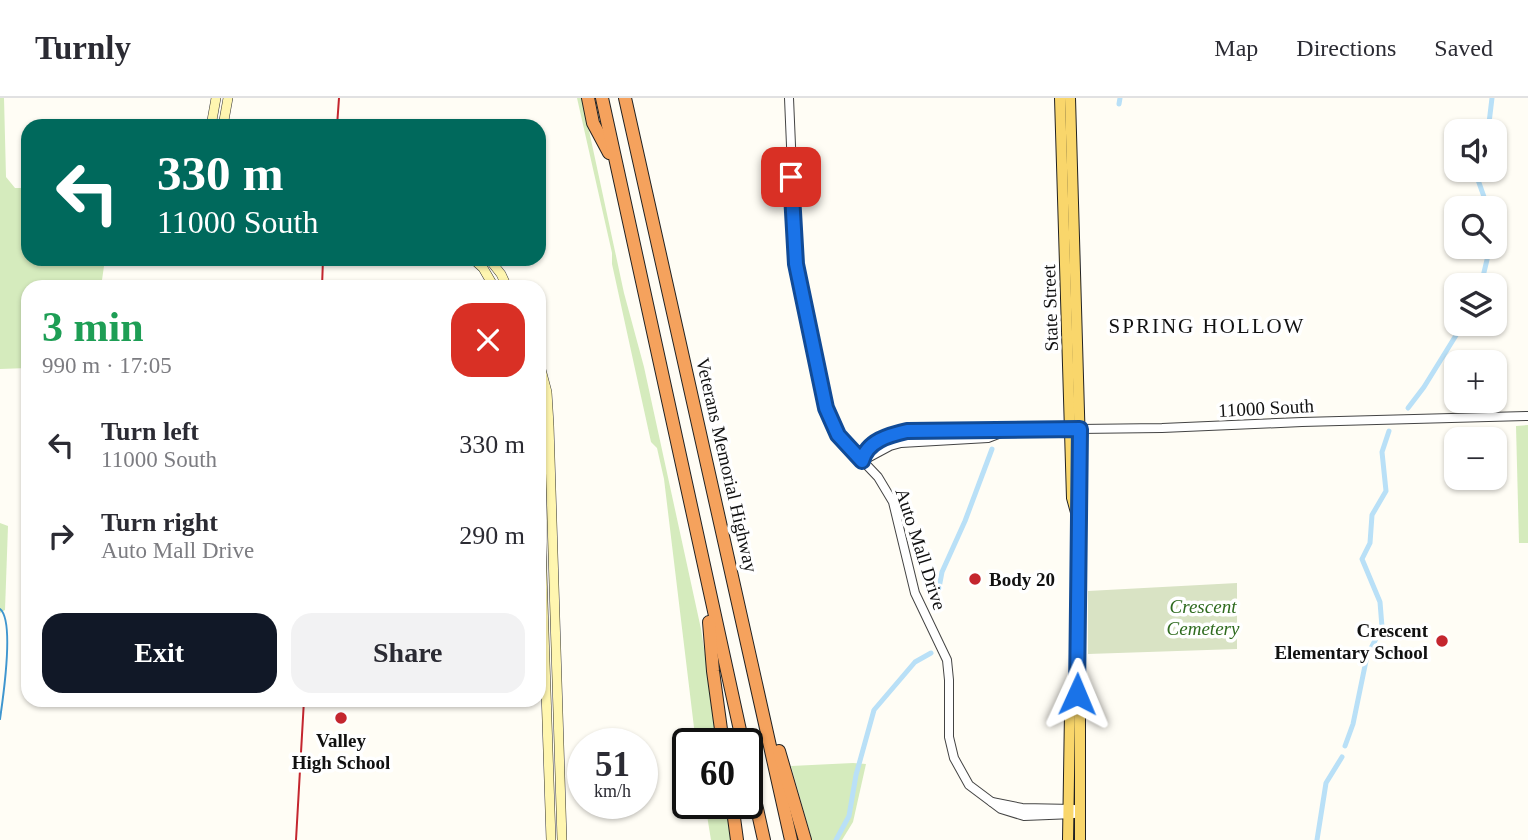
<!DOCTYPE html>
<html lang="en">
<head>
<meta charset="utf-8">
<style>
  body { margin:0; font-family:"Times New Roman",serif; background:#f2f2f3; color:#2b2b33; height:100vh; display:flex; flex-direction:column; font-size:26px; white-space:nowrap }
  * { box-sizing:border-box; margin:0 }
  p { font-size:23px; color:#7c7c81 }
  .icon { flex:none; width:38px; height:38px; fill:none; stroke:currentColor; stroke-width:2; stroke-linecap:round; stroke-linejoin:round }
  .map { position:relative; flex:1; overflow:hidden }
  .side { position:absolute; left:21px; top:182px; width:525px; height:427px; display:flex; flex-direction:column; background:#fff; border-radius:21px; box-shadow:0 2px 5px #0004 }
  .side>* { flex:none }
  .top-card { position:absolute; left:21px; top:21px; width:525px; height:147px; border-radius:21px; box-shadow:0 2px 5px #0004; background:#00695c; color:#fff; overflow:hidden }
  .buttons { position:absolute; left:1444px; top:21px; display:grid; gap:14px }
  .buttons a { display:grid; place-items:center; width:63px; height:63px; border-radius:14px; background:#fff; box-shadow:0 2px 5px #0004; font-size:35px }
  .speed { position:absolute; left:567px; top:630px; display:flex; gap:14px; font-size:35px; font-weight:700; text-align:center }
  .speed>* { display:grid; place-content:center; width:91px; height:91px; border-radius:50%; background:#fff; box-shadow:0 2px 5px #0004; line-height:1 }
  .speed small { font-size:18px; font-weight:400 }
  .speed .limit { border:4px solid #111; border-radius:10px; background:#fff; color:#111 }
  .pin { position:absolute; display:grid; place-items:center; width:60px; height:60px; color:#fff; margin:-30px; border-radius:14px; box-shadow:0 4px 10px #0006 }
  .me { position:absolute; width:77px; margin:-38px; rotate:1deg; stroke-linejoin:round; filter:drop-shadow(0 0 5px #0008) }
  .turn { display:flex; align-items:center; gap:24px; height:147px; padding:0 21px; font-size:32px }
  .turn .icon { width:91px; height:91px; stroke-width:2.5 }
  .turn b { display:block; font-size:49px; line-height:60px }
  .round { display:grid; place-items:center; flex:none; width:74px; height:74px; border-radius:21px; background:#f2f2f3 }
  .overview { display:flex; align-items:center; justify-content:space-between; height:119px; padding:0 21px }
  h1 { font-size:42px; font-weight:800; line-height:52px; color:#1e9e55 }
  .action { display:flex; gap:14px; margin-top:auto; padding:14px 21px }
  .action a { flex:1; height:80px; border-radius:21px; background:#111827; color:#fff; font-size:28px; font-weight:800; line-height:80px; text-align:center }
  .action a+a { background:#f2f2f3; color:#2b2b33 }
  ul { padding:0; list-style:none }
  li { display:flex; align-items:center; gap:21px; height:91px; padding:0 21px }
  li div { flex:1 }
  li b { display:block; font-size:26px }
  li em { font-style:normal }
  header { display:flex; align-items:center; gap:42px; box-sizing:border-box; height:98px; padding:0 35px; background:#fff; border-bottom:2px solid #e1e1e2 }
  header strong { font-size:33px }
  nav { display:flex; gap:38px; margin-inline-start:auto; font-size:24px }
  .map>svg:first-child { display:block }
  .green { fill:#d5ebbd }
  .cemetery { fill:#d9e3c4 }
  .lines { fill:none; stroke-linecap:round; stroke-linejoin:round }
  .stream { stroke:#3f96cf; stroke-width:2 }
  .canal { stroke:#b9e0f7; stroke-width:5 }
  .tertiary-casing { stroke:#444; stroke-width:10 }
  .secondary-casing { stroke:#333; stroke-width:10 }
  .primary-casing { stroke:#222; stroke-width:12 }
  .motorway-casing { stroke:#222; stroke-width:14 }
  .tertiary { stroke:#fff; stroke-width:8 }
  .secondary { stroke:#fff6b0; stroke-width:9 }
  .primary { stroke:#f9d66b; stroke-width:10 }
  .motorway { stroke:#f5a25d; stroke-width:12 }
  .rail { stroke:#c4262e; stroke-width:2 }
  .route-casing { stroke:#114b97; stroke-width:18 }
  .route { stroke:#1a73e8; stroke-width:12 }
  .poi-dot { fill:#c4262e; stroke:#fff; stroke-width:2.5 }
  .labels { text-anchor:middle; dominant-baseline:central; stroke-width:7; stroke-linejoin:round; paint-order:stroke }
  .street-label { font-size:19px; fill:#111; stroke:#fff }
  .poi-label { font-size:19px; font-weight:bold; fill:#111; stroke:#fff; text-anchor:start }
  .park-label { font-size:19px; font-style:italic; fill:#2f6b1f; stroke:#fff }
  .neighbourhood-label { font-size:21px; letter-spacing:2px; fill:#111; stroke:#fff }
</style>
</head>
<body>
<header>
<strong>Turnly</strong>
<nav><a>Map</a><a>Directions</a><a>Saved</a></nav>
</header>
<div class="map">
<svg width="1528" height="742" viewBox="0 0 1528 742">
  <rect width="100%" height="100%" fill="#fffdf5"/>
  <g class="green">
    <path d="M0,0H4L6,79L15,90H28V161H105L101,189H28V270L0,271Z"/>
    <path d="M577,0H582L624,195L644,269L701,531L719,646H696L664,381L657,350L651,344L612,166V155Z"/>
    <path d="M1528,327V445H1519L1516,328Z"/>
    <path d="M0,425L8,428L5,512L0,515Z"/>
    <path d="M853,665L866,666L853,724L842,742H812L791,668Z"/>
    <path d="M705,705H728L733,742H711Z"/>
  </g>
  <path class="cemetery" d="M1237,485V551L1088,556V493Z"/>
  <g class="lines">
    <path class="stream" d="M0,511C15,523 3,600 0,621"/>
    <g class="canal">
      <path d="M1119,6L1120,0"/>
      <path d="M1489,25L1492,0"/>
      <path d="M1480,72L1478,82L1488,110"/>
      <path d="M1494,128L1497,134L1494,139"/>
      <path d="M1481,187L1490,149"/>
      <path d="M1408,310L1424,289L1463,226"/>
      <path d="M938,495L942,474L965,423L992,351"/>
      <path d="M1345,648L1353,626L1367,558L1382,529L1380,504L1362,461L1370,445L1372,417L1386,393L1382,354L1389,333"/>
      <path d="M836,742L849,718L856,677L874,612L915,564L931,555"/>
      <path d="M1317,742L1326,685L1342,659"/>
    </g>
    <defs>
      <g id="tertiary">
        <path d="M789,0L796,166L826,310L838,337L878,379L893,404L915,495L947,562L949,582V639L954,660L969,687L1001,711L1024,718L1074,716"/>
        <path d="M862,363C868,341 895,335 915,333L1162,330L1302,324L1528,318"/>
        <path d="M862,363L890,348L901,345L988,340L1006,333"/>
        <path d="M992,704L1022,710L1074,711"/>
      </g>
      <g id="secondary">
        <path d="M211,28L216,0"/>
        <path d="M223,28L228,0"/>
        <path d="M473,161L483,170L494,189"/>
        <path d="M489,161L501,176L507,189"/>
        <path d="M539,264L547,294L549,327L562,742"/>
        <path d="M539,384L551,742"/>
      </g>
      <g id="primary">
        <path d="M1060,0L1072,400L1077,418"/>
        <path d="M1070,0L1080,349L1081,400L1077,418V596L1080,613V742"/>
        <path d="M1068,742L1070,614L1077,596"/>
      </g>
      <g id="motorway">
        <path d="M588,0L593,25L609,55"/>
        <path d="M602,0L743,646"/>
        <path d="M625,0L791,742"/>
        <path d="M709,524L713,573L723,646"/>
        <path d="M779,653L805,742"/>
        <path d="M747,666L764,742"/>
        <path d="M732,705L737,742"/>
      </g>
    </defs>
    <use href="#tertiary" class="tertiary-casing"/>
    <use href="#secondary" class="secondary-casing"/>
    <use href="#primary" class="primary-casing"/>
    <use href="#motorway" class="motorway-casing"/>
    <use href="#tertiary" class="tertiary"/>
    <use href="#secondary" class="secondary"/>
    <use href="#primary" class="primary"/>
    <use href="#motorway" class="motorway"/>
    <g class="rail">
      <path d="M337,28L339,0"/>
      <path d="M322,189L323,161"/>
      <path d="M296,742L304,602"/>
    </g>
  </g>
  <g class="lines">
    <defs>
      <path id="route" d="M791,79L796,166L826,310L838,337L862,363C867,343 889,337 907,333L1080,331L1077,596"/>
    </defs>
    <use href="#route" class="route-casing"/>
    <use href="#route" class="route"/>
  </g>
  <g class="poi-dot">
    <circle cx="975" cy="481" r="7"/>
    <circle cx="1442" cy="543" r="7"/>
    <circle cx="341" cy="620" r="7"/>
  </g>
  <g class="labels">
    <g class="street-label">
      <text transform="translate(1050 210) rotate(-92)">State Street</text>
      <text transform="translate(1266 310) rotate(-3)">11000 South</text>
      <text transform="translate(727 367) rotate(77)">Veterans Memorial Highway</text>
      <text transform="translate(921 451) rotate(72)">Auto Mall Drive</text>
    </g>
    <g class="poi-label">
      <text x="989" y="481">Body 20</text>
      <text x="1428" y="532" text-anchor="end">Crescent<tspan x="1428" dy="22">Elementary School</tspan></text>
      <text x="341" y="642" text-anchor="middle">Valley<tspan x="341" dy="22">High School</tspan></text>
    </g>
    <g class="park-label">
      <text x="1203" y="508">Crescent<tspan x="1203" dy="22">Cemetery</tspan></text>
    </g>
    <g class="neighbourhood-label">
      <text x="1207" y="228">SPRING HOLLOW</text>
    </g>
  </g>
</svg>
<div class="buttons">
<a><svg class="icon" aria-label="sound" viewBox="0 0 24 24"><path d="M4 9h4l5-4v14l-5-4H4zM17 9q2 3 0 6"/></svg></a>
<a><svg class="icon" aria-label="search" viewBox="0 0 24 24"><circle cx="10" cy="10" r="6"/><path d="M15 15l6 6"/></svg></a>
<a><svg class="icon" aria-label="layers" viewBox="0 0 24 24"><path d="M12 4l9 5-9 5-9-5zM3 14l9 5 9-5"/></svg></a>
<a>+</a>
<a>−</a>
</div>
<div class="speed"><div>51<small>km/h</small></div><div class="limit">60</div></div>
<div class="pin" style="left:791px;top:79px;background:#d93025"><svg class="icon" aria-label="arrive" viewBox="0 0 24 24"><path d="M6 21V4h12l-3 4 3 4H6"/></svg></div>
<svg class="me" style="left:1077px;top:596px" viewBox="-20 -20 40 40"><path d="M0-17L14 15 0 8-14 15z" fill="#1a73e8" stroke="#fff" stroke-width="4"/></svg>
<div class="top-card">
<div class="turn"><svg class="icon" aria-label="left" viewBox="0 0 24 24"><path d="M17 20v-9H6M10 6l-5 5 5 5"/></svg><div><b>330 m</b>11000 South</div></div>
</div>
<section class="side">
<div class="overview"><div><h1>3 min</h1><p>990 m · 17:05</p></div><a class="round" style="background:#d93025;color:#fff"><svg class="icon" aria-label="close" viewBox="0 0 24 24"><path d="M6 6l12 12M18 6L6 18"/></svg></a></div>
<ul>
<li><svg class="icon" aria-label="left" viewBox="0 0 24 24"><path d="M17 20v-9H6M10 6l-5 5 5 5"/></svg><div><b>Turn left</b><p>11000 South</p></div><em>330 m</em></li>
<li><svg class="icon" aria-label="right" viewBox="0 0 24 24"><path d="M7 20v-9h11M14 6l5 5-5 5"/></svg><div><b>Turn right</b><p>Auto Mall Drive</p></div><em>290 m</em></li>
</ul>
<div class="action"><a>Exit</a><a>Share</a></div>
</section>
</div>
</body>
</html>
